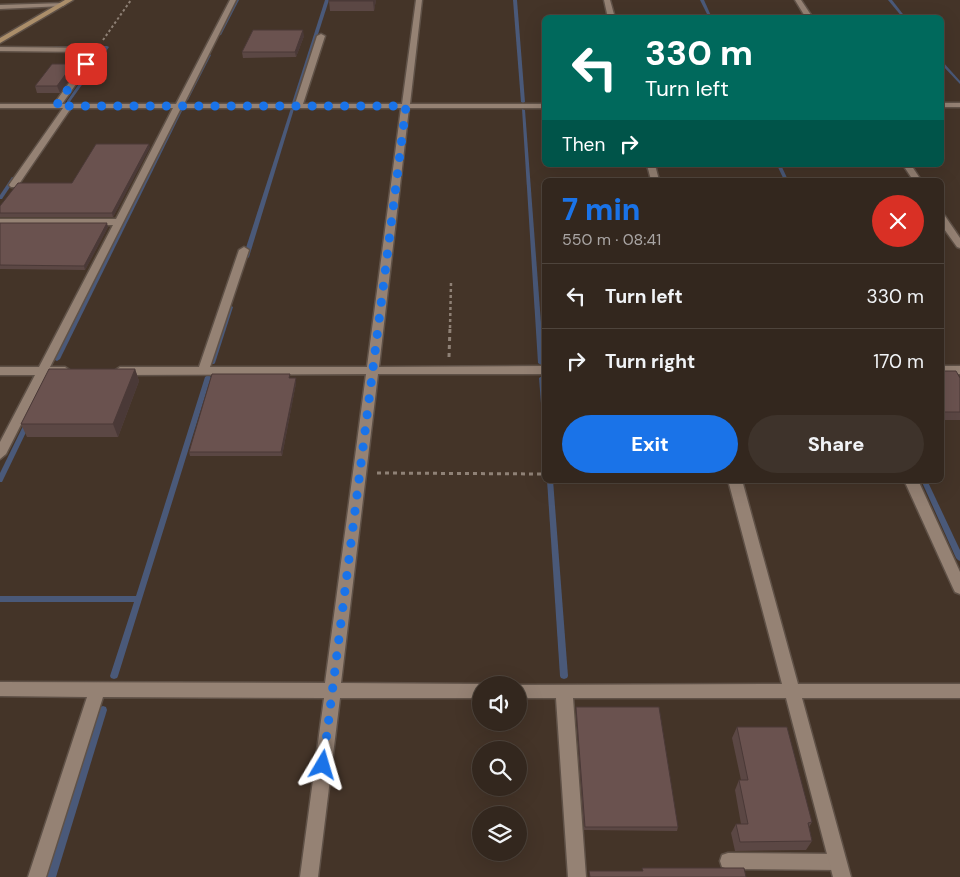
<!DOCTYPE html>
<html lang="en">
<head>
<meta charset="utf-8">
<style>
  body { margin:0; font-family:"DM Sans",sans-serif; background:#3e332b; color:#f1f3f6; height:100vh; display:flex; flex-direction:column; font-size:19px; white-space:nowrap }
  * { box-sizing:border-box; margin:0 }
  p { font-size:16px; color:#a9a5a4 }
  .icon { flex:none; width:28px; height:28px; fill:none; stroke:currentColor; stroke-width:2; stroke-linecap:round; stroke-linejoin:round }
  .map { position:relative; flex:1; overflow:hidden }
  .panel { position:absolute; left:542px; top:178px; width:402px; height:305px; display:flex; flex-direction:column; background:#33271e; border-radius:8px; box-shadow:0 5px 20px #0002,0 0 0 1px #4e443c }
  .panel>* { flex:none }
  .banner { position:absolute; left:542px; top:15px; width:402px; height:152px; border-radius:8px; box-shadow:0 5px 20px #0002,0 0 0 1px #4e443c; background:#00695c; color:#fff; overflow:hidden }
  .controls { position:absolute; left:472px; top:676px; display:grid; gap:10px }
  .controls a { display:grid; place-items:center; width:55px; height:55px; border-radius:50%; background:#33271e; box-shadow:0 5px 20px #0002,0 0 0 1px #4e443c; font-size:25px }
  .pin { position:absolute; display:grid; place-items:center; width:42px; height:42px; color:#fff; margin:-21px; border-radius:10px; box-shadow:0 2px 8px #0006 }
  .me { position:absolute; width:55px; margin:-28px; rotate:7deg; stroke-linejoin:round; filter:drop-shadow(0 0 4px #0008) }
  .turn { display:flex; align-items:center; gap:18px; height:105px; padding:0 20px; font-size:22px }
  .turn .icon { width:65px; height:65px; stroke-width:2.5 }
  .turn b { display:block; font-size:35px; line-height:42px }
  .then { display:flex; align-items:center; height:48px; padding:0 20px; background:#0003; gap:10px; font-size:19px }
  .round { display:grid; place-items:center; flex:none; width:52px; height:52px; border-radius:26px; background:#3e332b }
  .overview { display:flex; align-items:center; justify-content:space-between; height:85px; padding:0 20px }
  h1 { font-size:30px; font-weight:800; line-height:38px; color:#1a73e8 }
  .action { display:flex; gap:10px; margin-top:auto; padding:10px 20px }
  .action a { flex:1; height:58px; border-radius:30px; background:#1a73e8; color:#fff; font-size:20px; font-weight:800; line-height:58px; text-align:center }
  .action a+a { background:#3e332b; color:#f1f3f6 }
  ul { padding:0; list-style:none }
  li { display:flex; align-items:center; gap:15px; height:65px; padding:0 20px; border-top:1px solid #4e443c }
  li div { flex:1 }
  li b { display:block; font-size:19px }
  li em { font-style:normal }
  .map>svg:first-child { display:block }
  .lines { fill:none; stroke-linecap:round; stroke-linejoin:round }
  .stream { fill:#4a5979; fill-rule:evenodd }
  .lane-casing { stroke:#5f5147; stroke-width:3 }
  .street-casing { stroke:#5f5147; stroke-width:3 }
  .secondary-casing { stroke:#5f5147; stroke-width:3 }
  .path-far2 { stroke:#8f8176; stroke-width:2; stroke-dasharray:2.5 2.5; stroke-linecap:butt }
  .path-far1 { stroke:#8f8176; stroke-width:2.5; stroke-dasharray:3 3; stroke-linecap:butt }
  .path { stroke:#8f8176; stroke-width:3; stroke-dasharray:4 4; stroke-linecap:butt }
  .lane { fill:#958274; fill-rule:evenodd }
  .street { fill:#958274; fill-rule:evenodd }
  .secondary { fill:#ab8e6a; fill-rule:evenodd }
  .wall { fill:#5b4744 }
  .shaded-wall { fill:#4a3937 }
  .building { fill:#6a524f; stroke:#4a3937 }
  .route { stroke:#1a73e8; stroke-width:9; stroke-dasharray:0 16.2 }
</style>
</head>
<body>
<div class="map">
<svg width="960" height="877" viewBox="0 0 960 877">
  <rect width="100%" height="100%" fill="#443428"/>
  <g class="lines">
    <g class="stream">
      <path d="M235,0H239L221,35L218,36L217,35Z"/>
      <path d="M325,0H329L296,103L293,104L292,103Z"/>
      <path d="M513,0H517L525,102L523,103L521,102Z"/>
      <path d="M700,0H704L712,18H709Z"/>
      <path d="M888,0H892L906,18H903Z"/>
      <path d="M31,46H95L97,47L95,48H30L29,47Z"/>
      <path d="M102,46H107L109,47L69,103H67V101L104,48H102Z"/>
      <path d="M209,54L211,55L188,100L185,101L184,100L207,55Z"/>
      <path d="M942,61L960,81V84L942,65Z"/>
      <path d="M291,108L294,109L249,257L248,258H244L243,257Z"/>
      <path d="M522,109L525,110L544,363L541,365L538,363Z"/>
      <path d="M179,110L182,111L60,359L57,361L55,360L54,359Z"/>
      <path d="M777,165H781L788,180H784Z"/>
      <path d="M12,177L16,178L2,199H0V195Z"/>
      <path d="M230,305L233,307L215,363L214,364H210L209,363L227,307Z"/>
      <path d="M208,375L211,377L118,676L117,678L114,679L111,678L110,676L134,602H0V596H136L205,377Z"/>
      <path d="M542,376L544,377L545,379V418L542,416L539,378Z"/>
      <path d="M25,422H29L30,424L3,480L2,482H0V473Z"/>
      <path d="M547,480H553L568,676L567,678L564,679L561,678L560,676Z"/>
      <path d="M921,480H927L960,550V561L958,560L956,558Z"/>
      <path d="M103,706L106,707L107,710L56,877H46L99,710L100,707Z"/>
    </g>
    <defs>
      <path id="lane" d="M728,853L838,854L844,856L846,862L844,868L838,870L728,869L722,867L720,861L722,855Z"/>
      <g id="street">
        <path d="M230,0H236L184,104H295L317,36L321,34L325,36L303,104H402L416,0H422L410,104H545V108H409L379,367L545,366V374H378L341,683L481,684L484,685H481V698H340L318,877H300L324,698L103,697L46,877H28L87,697L0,696V682L325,683L366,374L120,375L114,371L120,367H199L239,250L244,247L249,250L210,367H367L401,108H181L50,367H65L71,371L65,375H46L6,454L0,459V442L35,375H0V367H39L113,225H0V219H116L173,108H71L17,187H11L9,185L63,108H0V104H54L91,52L0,51V47L99,48L100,50L62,104H176Z"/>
        <path d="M604,0H610L615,18H608Z"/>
        <path d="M795,0H801L813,18H806Z"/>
        <path d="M65,3L66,4L63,6L0,9V5Z"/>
        <rect x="942" y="103" width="18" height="4"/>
        <path d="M647,165H655L659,180H651Z"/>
        <path d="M903,165H911L921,180H913Z"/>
        <path d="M942,215L945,216L960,238V248L957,247L942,226Z"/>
        <rect x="942" y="366" width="18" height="8"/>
        <path d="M728,480H742L798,684H960V698H802L851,877H833L786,698H573L586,877H568L556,698H519V685H516L782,684Z"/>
        <path d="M904,480H918L960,572V594L955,592L953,588Z"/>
      </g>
      <path id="secondary" d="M65,0H73L0,43V38Z"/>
    </defs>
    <use href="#lane" class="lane-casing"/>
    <use href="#street" class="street-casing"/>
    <use href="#secondary" class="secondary-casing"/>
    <path class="path-far2" d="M103,40L131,0"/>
    <path class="path-far1" d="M450,328L451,283"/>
    <g class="path">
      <path d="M449,357L450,327"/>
      <path d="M377,473L544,474"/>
    </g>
    <use href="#lane" class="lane"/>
    <use href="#street" class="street"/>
    <use href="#secondary" class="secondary"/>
  </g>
  <g class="wall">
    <path d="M376,0L374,11H330L329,1Z"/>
    <path d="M304,36L296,57L243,58L242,52Z"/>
    <path d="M73,64L75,71L60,93H37L35,86Z"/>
    <path d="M150,147L113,217H0V206L72,183Z"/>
    <path d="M0,223L108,227L85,270L0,269Z"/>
    <path d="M135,369L139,381L118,437H27L21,424Z"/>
    <path d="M942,371L960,378V420H942Z"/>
    <path d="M291,378H296V383L282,456H190L189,452Z"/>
    <path d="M576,707L678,827L677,831L584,830L576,711Z"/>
    <path d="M737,727L812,822L809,827L812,841L806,850L735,851L731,833L736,824H741L735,790L739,780H741L732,738Z"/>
  </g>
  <g class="shaded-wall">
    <path d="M373,0H376L374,11L373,1Z"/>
    <path d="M303,30L304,36L296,57L295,52Z"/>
    <path d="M73,64L75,71L60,93L57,86Z"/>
    <path d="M149,144L150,147L113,217L112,213Z"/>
    <path d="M107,223L108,227L85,270L84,266Z"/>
    <path d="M135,369L139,381L118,437L113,424Z"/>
    <path d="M296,378V383L282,456L281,452Z"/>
  </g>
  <g class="building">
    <rect x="329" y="0" width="44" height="1"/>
    <path d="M253,30H303L295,52H242Z"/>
    <path d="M52,64H73L57,86H35Z"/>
    <path d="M96,144H149L112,213H0V206L18,183H72Z"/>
    <path d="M0,223H107L84,266L0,265Z"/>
    <path d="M49,369H135L113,424H21Z"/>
    <path d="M942,371H956L960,378V412H942Z"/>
    <path d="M212,374H290L289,378H296L281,452H189Z"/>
    <path d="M576,707H659L678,827H585Z"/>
    <path d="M737,727H787L812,822L808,823L812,841L740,842L736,824H748L739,780H748Z"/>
    <path d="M642,868H744L746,877H590L589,871H643Z"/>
  </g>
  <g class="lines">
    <path class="route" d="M86,64L56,106H406L323,765"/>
  </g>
</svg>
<div class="controls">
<a><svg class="icon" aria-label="sound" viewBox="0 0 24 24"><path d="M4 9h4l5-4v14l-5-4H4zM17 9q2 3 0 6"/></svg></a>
<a><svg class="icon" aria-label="search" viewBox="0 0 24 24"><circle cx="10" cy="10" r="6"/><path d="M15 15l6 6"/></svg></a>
<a><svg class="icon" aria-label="layers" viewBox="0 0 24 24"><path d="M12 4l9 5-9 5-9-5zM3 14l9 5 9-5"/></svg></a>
</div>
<div class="pin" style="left:86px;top:64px;background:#d93025"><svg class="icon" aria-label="arrive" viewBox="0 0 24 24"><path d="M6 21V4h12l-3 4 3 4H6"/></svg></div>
<svg class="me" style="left:323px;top:765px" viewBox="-20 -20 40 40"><path d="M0-17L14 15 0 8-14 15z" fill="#1a73e8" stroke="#fff" stroke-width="4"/></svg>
<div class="banner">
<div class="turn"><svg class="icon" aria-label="left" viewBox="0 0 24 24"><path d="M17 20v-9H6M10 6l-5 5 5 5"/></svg><div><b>330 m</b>Turn left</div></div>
<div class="then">Then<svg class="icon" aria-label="right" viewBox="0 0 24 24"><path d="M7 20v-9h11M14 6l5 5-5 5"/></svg></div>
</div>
<section class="panel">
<div class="overview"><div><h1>7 min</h1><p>550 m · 08:41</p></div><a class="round" style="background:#d93025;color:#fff"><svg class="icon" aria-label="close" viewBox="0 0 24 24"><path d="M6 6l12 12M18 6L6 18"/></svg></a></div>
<ul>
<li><svg class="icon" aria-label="left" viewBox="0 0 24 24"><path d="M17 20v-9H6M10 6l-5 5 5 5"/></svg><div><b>Turn left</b></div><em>330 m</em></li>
<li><svg class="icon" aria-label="right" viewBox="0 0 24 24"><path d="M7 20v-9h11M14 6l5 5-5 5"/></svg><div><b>Turn right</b></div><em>170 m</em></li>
</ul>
<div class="action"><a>Exit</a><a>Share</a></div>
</section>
</div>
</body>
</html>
